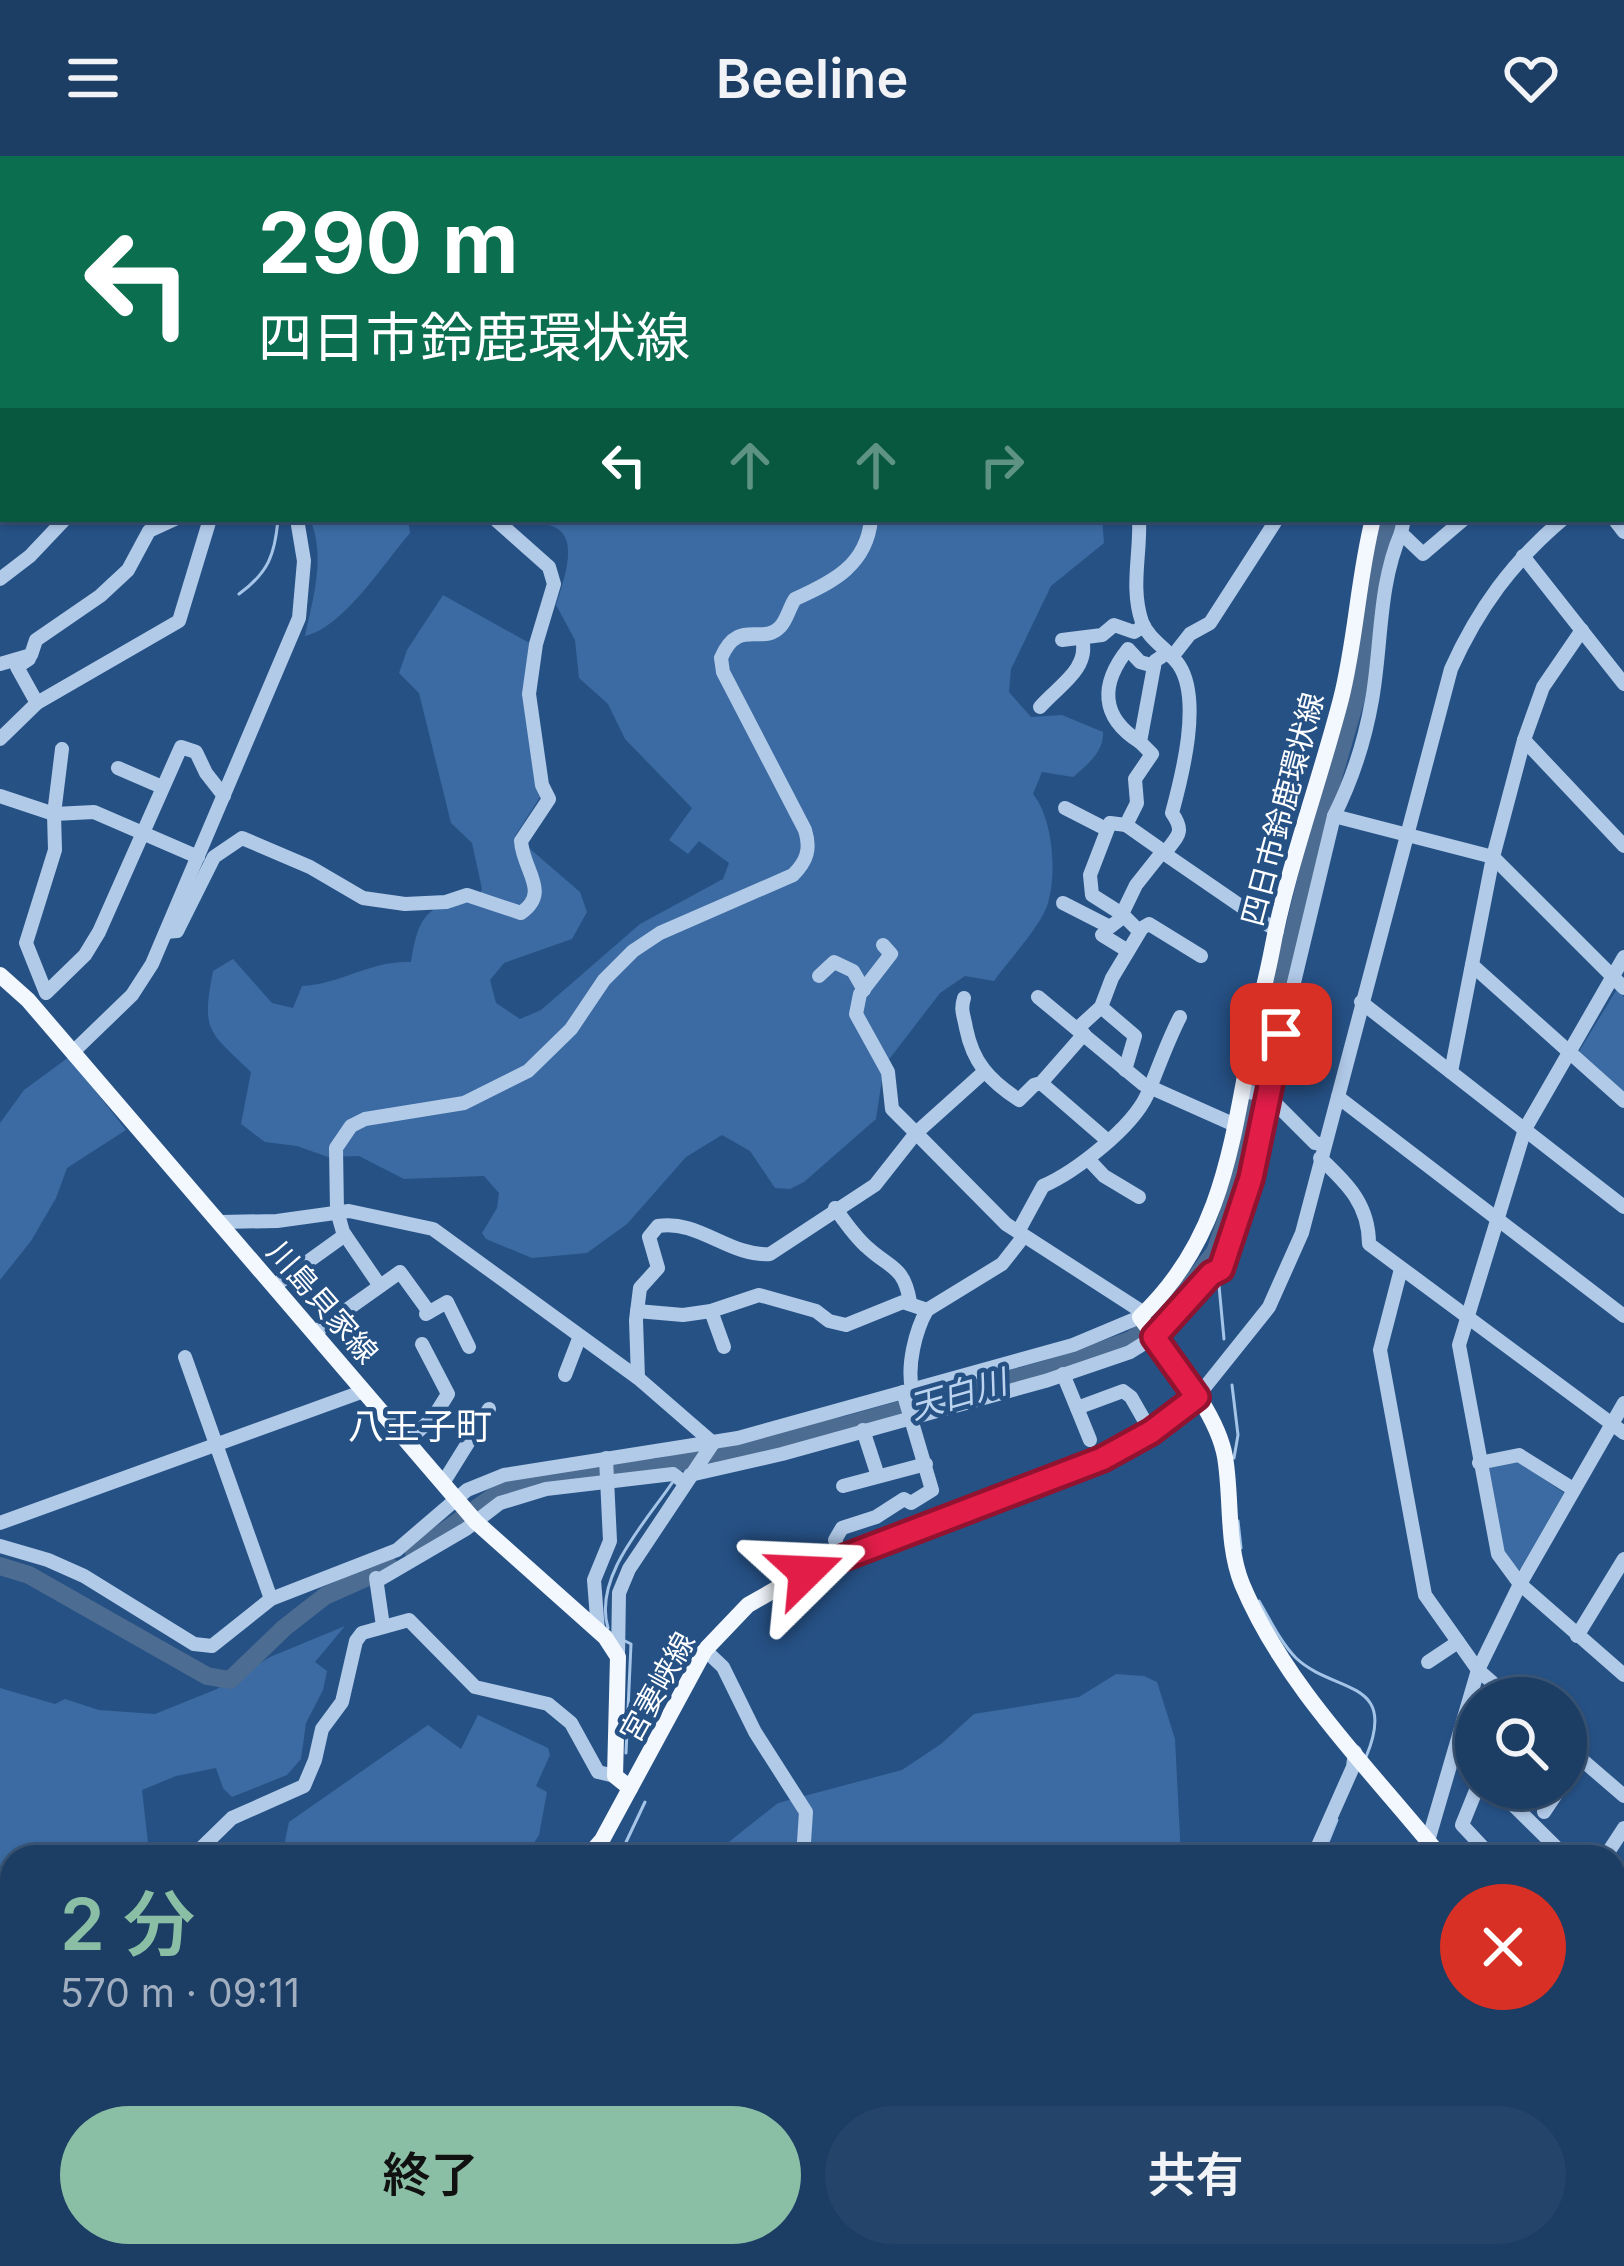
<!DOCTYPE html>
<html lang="ja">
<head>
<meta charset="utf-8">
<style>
  body { margin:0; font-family:Inter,"Noto Sans JP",sans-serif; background:#25446a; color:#f1f3f6; height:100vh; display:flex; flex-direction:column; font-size:45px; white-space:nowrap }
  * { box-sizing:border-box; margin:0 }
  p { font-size:39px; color:#a0aebf }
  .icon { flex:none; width:66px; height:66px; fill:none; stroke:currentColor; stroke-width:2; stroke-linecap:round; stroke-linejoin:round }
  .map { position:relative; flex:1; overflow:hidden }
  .details { position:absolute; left:0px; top:1689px; width:1626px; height:423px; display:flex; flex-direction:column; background:#1c3d64; border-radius:36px 36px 0 0; box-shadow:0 3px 9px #0004,0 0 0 3px #3a5678 }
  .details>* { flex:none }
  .banner { position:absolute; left:0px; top:0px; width:1626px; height:366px; box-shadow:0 3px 9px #0004,0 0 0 3px #3a5678; background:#0b6e4f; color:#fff; overflow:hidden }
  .tools { position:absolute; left:1455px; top:1521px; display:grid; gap:24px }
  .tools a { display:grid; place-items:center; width:132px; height:132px; border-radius:50%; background:#1c3d64; box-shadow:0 3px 9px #0004,0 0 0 3px #3a5678; font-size:60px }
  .pin { position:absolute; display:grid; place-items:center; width:102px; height:102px; color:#fff; margin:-51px; border-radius:24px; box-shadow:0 6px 18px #0006 }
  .me { position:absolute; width:132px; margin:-66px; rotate:69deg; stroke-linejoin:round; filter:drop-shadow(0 0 9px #0008) }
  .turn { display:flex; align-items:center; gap:42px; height:252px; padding:0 60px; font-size:54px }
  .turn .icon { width:156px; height:156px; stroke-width:2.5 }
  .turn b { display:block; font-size:84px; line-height:102px }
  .lanes { display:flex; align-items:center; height:114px; padding:0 60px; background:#0003; justify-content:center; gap:60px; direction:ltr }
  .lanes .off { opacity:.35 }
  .round { display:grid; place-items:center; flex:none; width:126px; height:126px; border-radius:63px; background:#25446a }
  .headline { display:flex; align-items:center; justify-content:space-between; height:204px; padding:0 60px }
  h1 { font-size:72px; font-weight:600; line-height:90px; color:#8abfa5 }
  .button { display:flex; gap:24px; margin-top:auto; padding:24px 60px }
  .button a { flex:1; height:138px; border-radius:72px; background:#8abfa5; color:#111; font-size:48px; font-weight:600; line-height:138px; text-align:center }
  .button a+a { background:#25446a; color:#f1f3f6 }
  header { display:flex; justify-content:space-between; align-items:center; height:156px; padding:0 60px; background:#1c3d64; font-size:54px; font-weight:600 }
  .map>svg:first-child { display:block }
  .green { fill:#3b6ba2 }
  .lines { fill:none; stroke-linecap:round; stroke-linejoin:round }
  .stream { stroke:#a5c5e8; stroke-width:3 }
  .river { stroke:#4d6c91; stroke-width:18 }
  .minor { stroke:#b1cae8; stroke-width:14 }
  .major { stroke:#f3f7fe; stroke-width:16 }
  .route-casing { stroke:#92132f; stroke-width:30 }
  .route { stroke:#e11d48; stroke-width:21 }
  .labels { text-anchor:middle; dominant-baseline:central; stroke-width:9; stroke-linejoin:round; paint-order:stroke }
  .street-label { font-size:30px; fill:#fff; stroke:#265185 }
  .water-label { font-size:33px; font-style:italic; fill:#bcd4ef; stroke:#265185 }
  .quarter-label { font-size:36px; fill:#fff; stroke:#265185 }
</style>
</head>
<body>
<header><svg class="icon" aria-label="menu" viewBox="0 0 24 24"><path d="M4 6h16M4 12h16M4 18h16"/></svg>Beeline<svg class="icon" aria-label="heart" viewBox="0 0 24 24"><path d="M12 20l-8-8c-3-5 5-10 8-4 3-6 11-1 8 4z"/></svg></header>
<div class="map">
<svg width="1624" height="2110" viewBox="0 0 1624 2110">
  <rect width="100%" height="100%" fill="#265185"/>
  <g class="green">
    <path d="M441,0H1209L439,3Z"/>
    <path d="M310,363H397L409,369L410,377C384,407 343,472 305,480C313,443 326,400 310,363Z"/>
    <path d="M524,363H1102L1104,387L1051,430L1011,513L1009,536L1031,561L1062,559L1103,576C1104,596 1087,609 1073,621L1042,616L1033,638C1053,663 1057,716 1048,747C1042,769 1008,805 994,825L965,820L940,837L884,910L876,963L804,1026L790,1033L775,1032L750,995L722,979L686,1001L627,1068L587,1097L532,1102L486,1083L482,1077L497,1052L499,1037L484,1020L404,1023L359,1000L328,1001L297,990L265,986L241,968L251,916C209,875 201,877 213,815L233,803L272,847L293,852L302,830C341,828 371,804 411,806C420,752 429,751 479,739L482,733L472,687L451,667L419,537L399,517L407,494L443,439L533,489L542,638L515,680L580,736L587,756L572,783L504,807L490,824L496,847L520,863L541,854L640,768L723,723L729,707L699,685L688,698L669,684L692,652L625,583L608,548L579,522L575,484L556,449C562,428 582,380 552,370C542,367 533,367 524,363Z"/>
    <path d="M1617,833L1624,841V937L1578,897Z"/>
    <path d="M69,901L126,974L67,1012L56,1042L31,1085L0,1124V967L24,934Z"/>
    <path d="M1517,1304L1564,1337L1520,1414L1515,1413L1502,1391L1488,1309Z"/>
    <path d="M345,1470L315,1506L327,1515L323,1534L306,1567L301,1603L287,1619L232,1641L223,1632L216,1612L176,1620L142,1634L148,1687L156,1701H12V1924L0,1952V1532L55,1548L65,1543L99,1554L155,1558L217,1533L270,1501Z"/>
    <path d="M1116,1518L1144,1520L1157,1526L1175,1583L1181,1701H710L778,1647L902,1614L941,1588L974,1558L1079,1541Z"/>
    <path d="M478,1559L548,1592L550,1599L536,1630L547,1636L539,1679L525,1701H296L285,1685L289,1666L428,1569L461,1593Z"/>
    <path d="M1614,1968L1624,1978V2110H1504L1513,2100H1614Z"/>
    <path d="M193,2100H315L323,2110H172Z"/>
    <path d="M347,2100H472L458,2110H336Z"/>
    <path d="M608,2100H997L987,2110H877L871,2104L806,2110H594Z"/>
    <path d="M1134,2100H1408L1417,2110H1122Z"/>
  </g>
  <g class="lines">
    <g class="stream">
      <path d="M394,3L396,0"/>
      <path d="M239,438C268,417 275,399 278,363"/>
      <path d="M1215,1096L1217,1109"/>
      <path d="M1218,1119L1224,1183"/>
      <path d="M1232,1229L1238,1279L1234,1302"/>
      <path d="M1238,1365L1241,1392"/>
      <path d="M1259,1445C1270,1464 1281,1487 1296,1502C1334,1538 1399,1522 1366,1601"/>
      <path d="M608,1472C593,1421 645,1367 672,1327"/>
      <path d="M625,1485L631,1488L626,1597"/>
      <path d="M619,1701L645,1646"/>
      <path d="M1322,1701L1337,1664"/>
      <path d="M235,2110L250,2100"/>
      <path d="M1085,2110L1095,2100"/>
    </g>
    <g class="river">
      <path d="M1623,114L1624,113"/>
      <path d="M414,1397L501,1335L551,1317L617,1309L655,1312L850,1268L1051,1212L1131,1184L1167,1159L1215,1096L1232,1048L1264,895L1322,660L1356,542L1371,458L1374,408L1392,363"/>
      <path d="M0,1410L29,1419L207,1520L230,1524L284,1472L325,1440L390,1411"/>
    </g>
    <g class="minor">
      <path d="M43,0L44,3"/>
      <path d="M239,3L240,0"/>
      <path d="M376,3L378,0"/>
      <path d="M909,3V0"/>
      <path d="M1321,3L1323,0"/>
      <path d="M1585,3L1589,0"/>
      <path d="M1623,84L1624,82"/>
      <path d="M1623,145L1624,143"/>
      <path d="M1623,214L1624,216"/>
      <path d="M0,229H3"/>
      <path d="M1623,322L1624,321"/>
      <path d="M0,354L3,351"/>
      <path d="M1139,363C1141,397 1130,431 1142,466C1149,484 1168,493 1179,509C1202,544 1182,620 1172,657C1186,677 1177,680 1164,698"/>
      <path d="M1404,363L1401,377L1423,398L1464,363"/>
      <path d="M1614,363L1624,376"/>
      <path d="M1523,400L1624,528"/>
      <path d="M0,423L30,400L65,363"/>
      <path d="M1062,484L1102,479L1114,469L1134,476L1144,470"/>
      <path d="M1172,501L1190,478L1210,467L1277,363"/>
      <path d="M29,503L17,511L37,547"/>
      <path d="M0,508L31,499L36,484L100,440L128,414L149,375L175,363"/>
      <path d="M1040,551C1058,530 1090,513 1082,483"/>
      <path d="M0,583L37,547L179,465L210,363"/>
      <path d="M1524,584L1624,690"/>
      <path d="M1140,586C1100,561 1100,528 1128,493L1140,506L1154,510"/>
      <path d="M62,593L54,658L55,694L26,787L46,837L85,799L99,776L181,591L196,596L206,617L224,640"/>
      <path d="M118,612L162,631"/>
      <path d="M0,640L54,658L94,656L198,701"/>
      <path d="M1065,652L1106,673"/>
      <path d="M1334,660L1493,701L1624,832"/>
      <path d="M1162,696L1277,775"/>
      <path d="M1063,747L1110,771L1123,761"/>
      <path d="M1122,758L1092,739L1090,719L1110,667L1126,669"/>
      <path d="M1139,775L1122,758L1136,729L1163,695L1126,669L1137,647L1135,623L1152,598L1140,586L1155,505L1167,497"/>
      <path d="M166,776L177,775L214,701L242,682L310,711L363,742L405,748L446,746L467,739L521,757C551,736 523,715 521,685L549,643L542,629L529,538L536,488L554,428L549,411L495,363"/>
      <path d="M1102,779L1128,795"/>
      <path d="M883,789L891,798L860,838L856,858L888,916L892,953L916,977L984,916"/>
      <path d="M1624,801L1525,973L1459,1189L1498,1398L1520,1428L1624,1519"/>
      <path d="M1472,809L1624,945"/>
      <path d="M819,820L834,806L853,815L864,834"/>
      <path d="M1038,841L1143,928L1235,969"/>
      <path d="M964,842C960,855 964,859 966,872C973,907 989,924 1019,944L1034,929L1041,927L1084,878"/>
      <path d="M1361,846L1624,1051"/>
      <path d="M1101,851L1135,880L1125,914"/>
      <path d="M1078,872L1101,851L1112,822L1142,772L1149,768L1201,800"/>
      <path d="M73,896L132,839L152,808L299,462L304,405L297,363"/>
      <path d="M1451,916L1493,701L1524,584L1543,531L1582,474"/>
      <path d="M1041,927L1108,985"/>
      <path d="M1243,935L1267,939L1315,987L1324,989"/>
      <path d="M1338,941L1624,1160"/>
      <path d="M1320,1002C1348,1028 1369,1049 1369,1088L1624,1277"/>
      <path d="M1088,1003L1104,1020L1139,1041"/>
      <path d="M835,1052C845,1066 855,1081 868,1092C891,1113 904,1110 910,1146"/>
      <path d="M220,1066L277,1065L349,1055L433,1073L638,1222L713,1287"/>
      <path d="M1018,1076L1043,1030C1075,1016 1132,972 1147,939C1158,913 1167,886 1180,861"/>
      <path d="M1401,1113L1380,1194L1425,1439L1478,1514L1510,1542"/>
      <path d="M274,1130L345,1079"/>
      <path d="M380,1130L343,1076L337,1055L336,992L351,970L365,963L464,947L528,915L571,873L604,824L633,795L660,777L793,719C807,705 811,693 805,674L723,516L721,502C738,461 762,490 780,471C787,464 789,452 795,443C833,426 867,409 871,363"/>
      <path d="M637,1155L683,1159L711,1155L759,1139L816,1155L829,1165L846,1169L903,1146L927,1154"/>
      <path d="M711,1155L724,1191"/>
      <path d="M426,1158L447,1146L469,1191"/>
      <path d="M314,1177L400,1116L429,1156"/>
      <path d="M185,1201L271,1443"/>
      <path d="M1063,1218L1077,1252L1123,1235L1131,1241L1151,1276"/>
      <path d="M565,1219L580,1180"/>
      <path d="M638,1222L636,1164L640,1132L658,1112L649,1081L658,1070C698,1063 730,1101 770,1098L875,1029L916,977L1006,1068L1144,1157"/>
      <path d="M912,1233C907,1210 915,1175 927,1154L1002,1108L1024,1080"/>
      <path d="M1197,1241L1269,1151L1302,1077L1451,513C1478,453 1512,406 1563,363"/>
      <path d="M1077,1252L1090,1284"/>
      <path d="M863,1274L878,1320"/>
      <path d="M407,1285L433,1262L448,1238L422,1188"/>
      <path d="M1479,1307L1519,1299L1573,1333"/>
      <path d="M690,1319L782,1298L1045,1225L1130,1196L1154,1181L1211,1118L1221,1113L1251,1022L1267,939L1334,660C1352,624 1365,584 1372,544C1382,488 1378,430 1401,377"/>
      <path d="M443,1327L489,1253"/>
      <path d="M843,1330L926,1308"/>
      <path d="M0,1367L364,1235"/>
      <path d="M0,1390L48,1404L84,1420L194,1488L212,1490L271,1443L397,1394L467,1334L504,1319L738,1282L1073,1189L1140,1161"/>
      <path d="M842,1402L835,1384L842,1372L876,1361L904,1343L911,1347L932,1334L903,1236"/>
      <path d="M376,1422L383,1470"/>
      <path d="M377,1425L466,1373L500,1347L546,1333L673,1318L685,1327"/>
      <path d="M598,1475L594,1424L610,1385L606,1302"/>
      <path d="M1577,1480L1624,1403"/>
      <path d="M705,1494L723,1511L755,1576L806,1656L803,1701"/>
      <path d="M618,1500L619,1437L629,1413L713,1287"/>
      <path d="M1428,1506L1458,1486"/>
      <path d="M1566,1590L1624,1640"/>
      <path d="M1457,1593L1476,1612"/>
      <path d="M1566,1624L1580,1602"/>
      <path d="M1477,1632L1462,1669L1492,1701"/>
      <path d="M1496,1632L1566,1701"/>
      <path d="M1544,1656L1560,1632"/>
      <path d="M1428,1685L1478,1514L1520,1428L1624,1247"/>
      <path d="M192,1701L232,1662L304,1630L315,1604L322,1573L342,1546L356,1485L362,1477L409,1464L475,1531L548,1548L571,1567L598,1616L615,1620"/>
      <path d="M1313,1701L1353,1611L1355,1596"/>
      <path d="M1605,1701L1624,1672"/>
      <path d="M1614,1741L1624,1748"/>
      <path d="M1614,1790L1624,1796"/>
      <path d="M0,1967L12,1940"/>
      <path d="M480,2110L501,2100"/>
      <path d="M1075,2110L1084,2100"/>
    </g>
    <g class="major">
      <path d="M1340,0L1342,3"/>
      <path d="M1373,363C1358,422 1356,484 1341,543C1319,628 1287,712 1271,799C1265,829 1257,858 1251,888C1231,992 1221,1085 1140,1161C1168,1200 1217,1254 1225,1301C1232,1342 1226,1388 1242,1428C1285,1531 1372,1615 1441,1701"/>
      <path d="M0,819L28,844L476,1366L605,1481L618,1501L615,1620L630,1632"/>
      <path d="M587,1701L602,1684L705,1494L748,1449L806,1416L1103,1303L1151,1276L1197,1241"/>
      <path d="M1614,1834L1624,1840"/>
      <path d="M113,2110L131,2100"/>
    </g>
  </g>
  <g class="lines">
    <defs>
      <path id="route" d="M806,1416L1102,1303L1151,1276L1197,1241L1154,1181L1211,1118L1221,1113L1251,1022L1281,878"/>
    </defs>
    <use href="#route" class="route-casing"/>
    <use href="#route" class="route"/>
  </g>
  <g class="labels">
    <g class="street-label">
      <text transform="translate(1282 653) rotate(-75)">四日市鈴鹿環状線</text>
      <text transform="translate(323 1146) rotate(49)">川島貝家線</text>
      <text transform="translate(657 1531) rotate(-61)">宮妻峡線</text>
    </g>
    <g class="water-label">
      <text transform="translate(958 1238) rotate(-16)">天白川</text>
    </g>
    <g class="quarter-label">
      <text x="420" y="1270">八王子町</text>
    </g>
  </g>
</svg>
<div class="tools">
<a><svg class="icon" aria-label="search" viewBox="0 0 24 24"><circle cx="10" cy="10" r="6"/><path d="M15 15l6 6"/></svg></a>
</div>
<div class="pin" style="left:1281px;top:878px;background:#d93025"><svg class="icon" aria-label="arrive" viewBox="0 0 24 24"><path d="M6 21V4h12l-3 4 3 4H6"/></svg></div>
<svg class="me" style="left:806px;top:1416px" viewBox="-20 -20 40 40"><path d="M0-17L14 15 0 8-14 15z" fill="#e11d48" stroke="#fff" stroke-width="4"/></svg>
<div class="banner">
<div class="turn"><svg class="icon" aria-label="left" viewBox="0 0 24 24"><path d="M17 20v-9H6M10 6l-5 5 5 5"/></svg><div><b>290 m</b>四日市鈴鹿環状線</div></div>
<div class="lanes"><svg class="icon" aria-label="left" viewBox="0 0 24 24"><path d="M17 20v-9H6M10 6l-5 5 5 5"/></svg><svg class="icon off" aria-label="ahead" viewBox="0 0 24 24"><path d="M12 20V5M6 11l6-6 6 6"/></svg><svg class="icon off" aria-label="ahead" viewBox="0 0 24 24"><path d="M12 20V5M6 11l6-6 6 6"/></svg><svg class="icon off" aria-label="right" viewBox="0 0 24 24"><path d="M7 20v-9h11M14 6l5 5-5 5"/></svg></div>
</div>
<section class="details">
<div class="headline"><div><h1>2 分</h1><p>570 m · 09:11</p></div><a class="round" style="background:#d93025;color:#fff"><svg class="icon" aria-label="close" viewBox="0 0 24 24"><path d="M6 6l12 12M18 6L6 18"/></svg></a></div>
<div class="button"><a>終了</a><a>共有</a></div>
</section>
</div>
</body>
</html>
